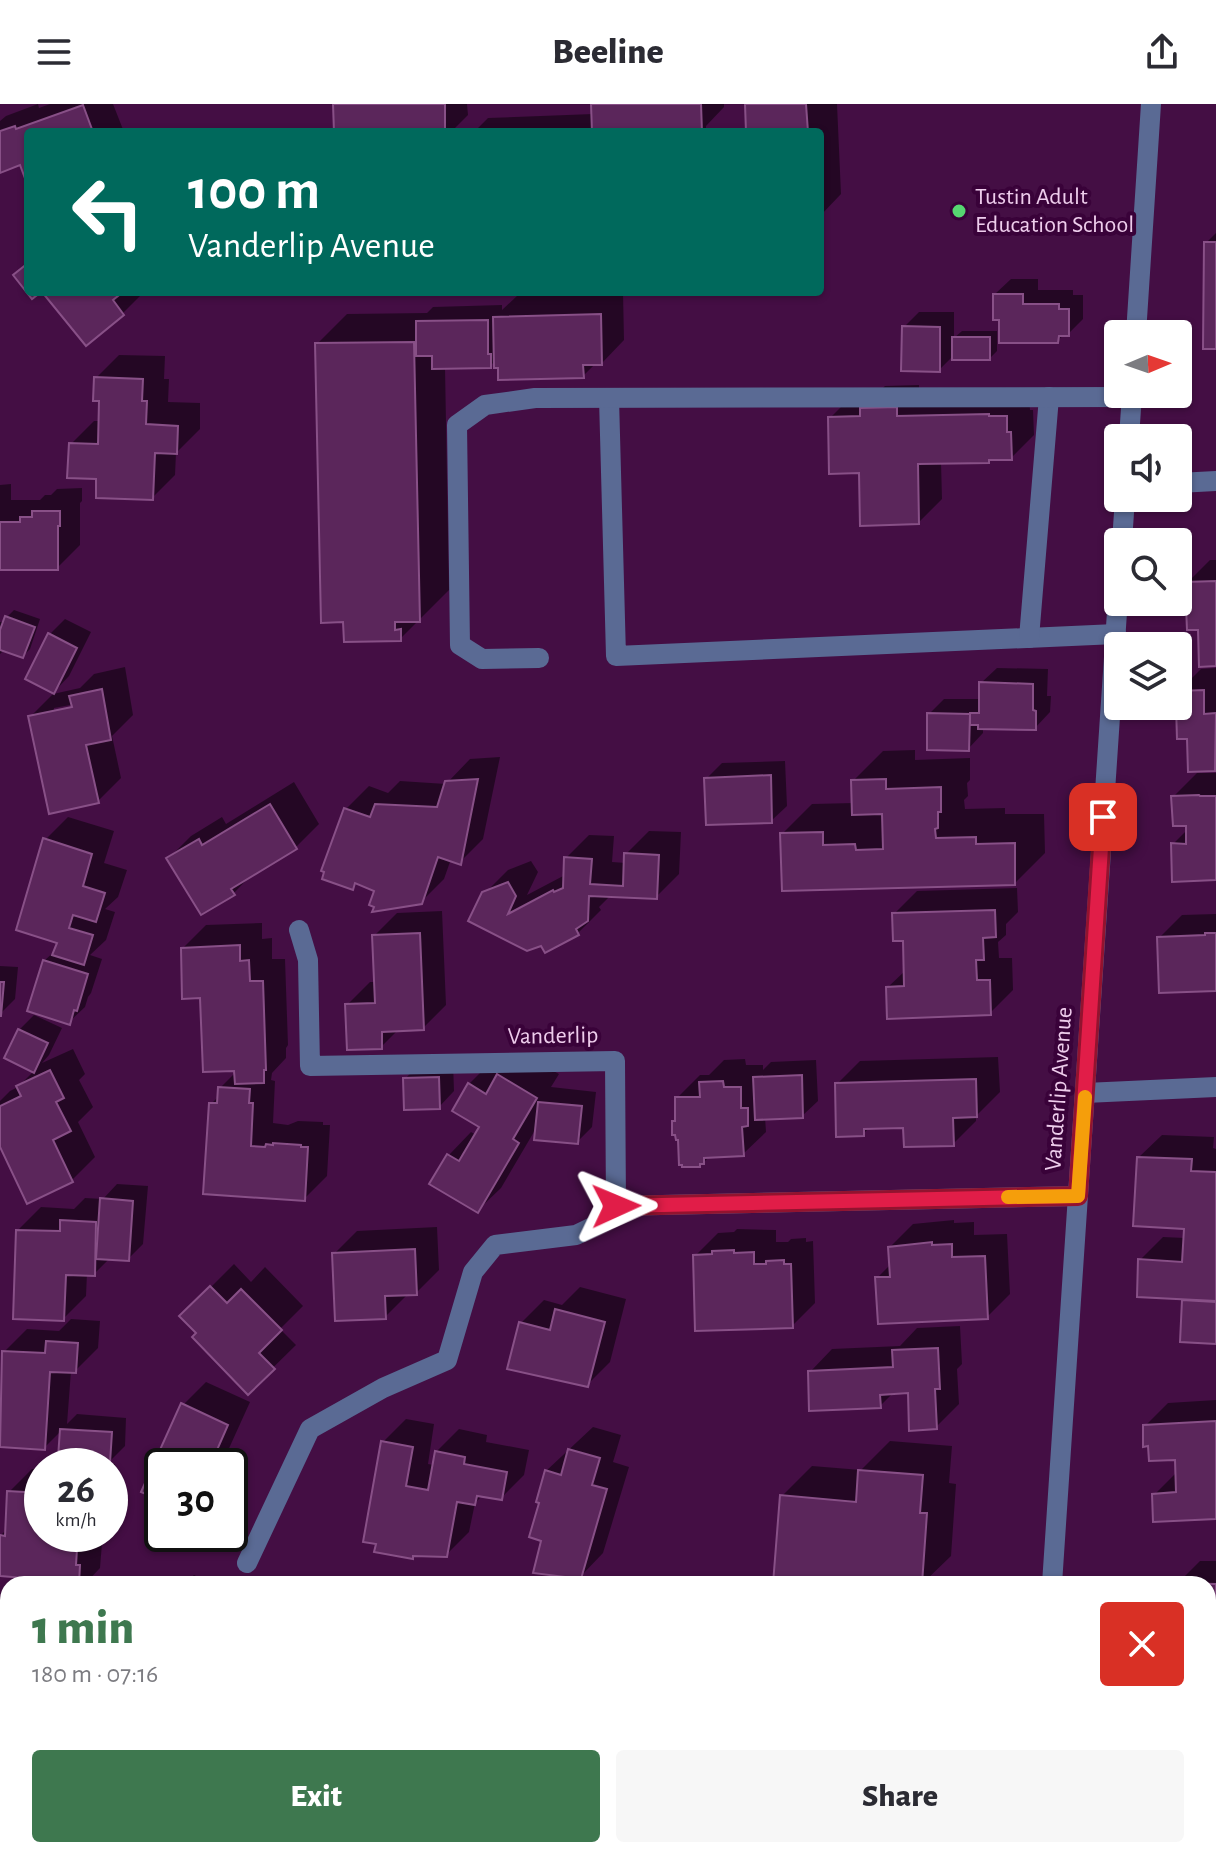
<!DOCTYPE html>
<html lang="en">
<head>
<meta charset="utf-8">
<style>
  body { margin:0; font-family:"Alegreya Sans",sans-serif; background:#f7f7f7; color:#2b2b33; height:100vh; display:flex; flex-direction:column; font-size:30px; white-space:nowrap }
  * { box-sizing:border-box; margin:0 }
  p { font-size:26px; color:#7c7c81 }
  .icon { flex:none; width:44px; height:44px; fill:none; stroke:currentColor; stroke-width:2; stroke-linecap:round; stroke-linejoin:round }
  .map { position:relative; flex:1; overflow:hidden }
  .sheet { position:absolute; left:0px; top:1472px; width:1216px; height:282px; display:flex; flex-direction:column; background:#fff; border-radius:24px 24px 0 0; box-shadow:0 2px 6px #0004 }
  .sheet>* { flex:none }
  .guide { position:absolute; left:24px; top:24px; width:800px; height:168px; border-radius:8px; box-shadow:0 2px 6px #0004; background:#00695c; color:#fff; overflow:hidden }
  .needle { width:52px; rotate:88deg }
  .controls { position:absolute; left:1104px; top:216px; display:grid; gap:16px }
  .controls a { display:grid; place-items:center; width:88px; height:88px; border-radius:8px; background:#fff; box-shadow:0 2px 6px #0004; font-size:40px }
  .speed { position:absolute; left:24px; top:1344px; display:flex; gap:16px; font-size:40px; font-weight:700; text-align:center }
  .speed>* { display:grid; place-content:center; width:104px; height:104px; border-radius:50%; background:#fff; box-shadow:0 2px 6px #0004; line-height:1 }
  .speed small { font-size:20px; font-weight:400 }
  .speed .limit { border:4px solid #111; border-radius:12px; background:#fff; color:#111 }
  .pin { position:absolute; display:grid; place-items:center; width:68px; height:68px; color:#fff; margin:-34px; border-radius:16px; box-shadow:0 4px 12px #0006 }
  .me { position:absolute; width:88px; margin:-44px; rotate:89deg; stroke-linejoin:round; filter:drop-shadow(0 0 6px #0008) }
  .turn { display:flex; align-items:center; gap:28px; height:168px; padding:0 32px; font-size:36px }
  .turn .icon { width:104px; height:104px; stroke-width:2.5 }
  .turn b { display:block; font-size:56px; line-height:68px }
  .round { display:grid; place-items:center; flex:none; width:84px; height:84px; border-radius:8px; background:#f7f7f7 }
  .headline { display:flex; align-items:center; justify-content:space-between; height:136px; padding:0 32px }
  h1 { font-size:48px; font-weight:800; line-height:60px; color:#3e784f }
  .cta { display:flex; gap:16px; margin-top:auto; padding:16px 32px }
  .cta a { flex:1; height:92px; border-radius:8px; background:#3e784f; color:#fff; font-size:32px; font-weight:800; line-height:92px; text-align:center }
  .cta a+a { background:#f7f7f7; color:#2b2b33 }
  header { display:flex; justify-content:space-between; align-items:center; height:104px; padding:0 32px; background:#fff; font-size:36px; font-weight:800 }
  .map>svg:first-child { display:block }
  .shadow { fill:#0007; fill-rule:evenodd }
  .building { fill:#5b265b; stroke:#885087; stroke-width:2 }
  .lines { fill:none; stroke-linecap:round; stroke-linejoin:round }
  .minor { stroke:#5a6a94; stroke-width:20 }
  .route-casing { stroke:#92132f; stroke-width:20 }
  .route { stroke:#e11d48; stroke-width:14 }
  .slow { stroke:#f59e0b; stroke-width:14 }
  .poi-dot { fill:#56d671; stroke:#390239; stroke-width:3 }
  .labels { text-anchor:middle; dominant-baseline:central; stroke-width:8; stroke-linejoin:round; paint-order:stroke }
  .poi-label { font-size:24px; fill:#eecdec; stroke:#390239; text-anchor:start }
  .street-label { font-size:24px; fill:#eecdec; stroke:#390239 }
</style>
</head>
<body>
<header><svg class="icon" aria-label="menu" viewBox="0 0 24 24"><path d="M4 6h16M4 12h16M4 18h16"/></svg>Beeline<svg class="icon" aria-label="share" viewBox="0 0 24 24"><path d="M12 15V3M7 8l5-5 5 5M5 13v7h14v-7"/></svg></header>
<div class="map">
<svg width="1216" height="1753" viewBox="0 0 1216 1753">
  <rect width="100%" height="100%" fill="#440e44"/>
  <g class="shadow">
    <path d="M38,0L39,4L50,0H113L124,28H28V75L21,59L0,66V17L6,12Z"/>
    <path d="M335,0H467L468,11L451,28H336Z"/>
    <path d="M593,0H724V3L706,22V28H474L488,14L593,10Z"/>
    <path d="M747,0H837L841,90L820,112V28H748Z"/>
    <path d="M1216,129V243L1206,139Z"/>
    <path d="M1011,175H1038V186H1073V191H1083V215L1068,230H1065L1057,237L1001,214L995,190Z"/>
    <path d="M44,188H144L123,209L86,240Z"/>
    <path d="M623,188L624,236L602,259H596L583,272L500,262L496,256L490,262L445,263L449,486L400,535L346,536L317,240L347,210L427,209L433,203L502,201V206L518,191Z"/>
    <path d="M919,208H954V234L962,227H997V247L990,254L954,251L939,266L904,223Z"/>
    <path d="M119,251L165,252L164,275H169L168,298L200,299V325L176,349L175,371L152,394L98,374L71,340L94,317H101V296L96,274Z"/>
    <path d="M919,281V290H1029L1030,306H1033L1034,331L1011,354H991L989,357L941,358L942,395L919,418L861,367L830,314L853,291L876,290L885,282Z"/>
    <path d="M11,380V396H40L45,391H51L57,385L82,384V397L80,399V441L57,464H0V381Z"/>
    <path d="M1210,456H1216V560L1200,524L1187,479Z"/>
    <path d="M14,506L40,515L30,545L23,552L5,545L0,550V518H5L7,513Z"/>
    <path d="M65,515L91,528L69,572L54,588L28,574L50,530Z"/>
    <path d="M125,563L133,611L112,632L121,674L98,697L30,613L53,590L80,584L94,570ZM81,599L82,603L54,609V604Z"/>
    <path d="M997,564L1048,565L1047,592H1051L1050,608L1035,624L983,623V629L968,645L929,610L944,595H981V579Z"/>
    <path d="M1216,564V664L1214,665L1189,633L1178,588L1201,565Z"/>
    <path d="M915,646V656L970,654V676L967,679L968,692L964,696L965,705L1005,704V710H1044L1045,749L1015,779L784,785L782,730L812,700L854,699L853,677L883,647Z"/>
    <path d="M500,653L483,735L460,758L451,755L444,775L421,798L358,778L352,784L346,705L369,682L388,689L400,677L446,680L470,655Z"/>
    <path d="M785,657L787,702L771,717L706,675L722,659Z"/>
    <path d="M1197,669H1216V774L1173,740L1188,725L1174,692Z"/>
    <path d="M294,678L319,720L296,743L254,768L234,789L169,754L191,732L222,713L226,720Z"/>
    <path d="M68,713L114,727L104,759L127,766L118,793L105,805L115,808L106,836L90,851L102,855L91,889L88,893L85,903L69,918L44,857L57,845L59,838L45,736Z"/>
    <path d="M649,727L681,728L679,770L656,793L610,792L599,803L601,806L578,829L546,847L542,839L484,790L508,766L531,757L538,768L527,791L565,771L566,754L589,731L614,732L612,758L626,759V750Z"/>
    <path d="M1017,784L1018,808L1006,820V831L998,838L999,854H1012L1013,886L990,909L888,883L906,866L905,835L894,810L917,787Z"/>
    <path d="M442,807L446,901L423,924L399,925L381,943L347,901L370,878H376L374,832L397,809Z"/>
    <path d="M1216,810V885L1159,834L1182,811Z"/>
    <path d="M262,819V835L272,834V855H285L288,941L286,944V954L272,969L271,976L275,977L273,1019L288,1021L298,1017L323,1018V1021H330L327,1072L304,1095L205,1088L211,1000L220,991V984L239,965L202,892L183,844L206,821Z"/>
    <path d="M0,862L18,863L15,895L0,910Z"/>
    <path d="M34,911L62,924L49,951L42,959L73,945L85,970L79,976L93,1003L78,1018L95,1053L72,1076L28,1097L0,1038V997L10,987L18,983L34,967L19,926Z"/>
    <path d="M521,949L559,970L551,983L596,988L592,1023L577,1038L538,1021L501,1084L478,1106L449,1051L471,1028L476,1031L481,1022L469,980L492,957Z"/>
    <path d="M998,953L1000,988L976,1012V1017L953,1040L905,1021L870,1023L863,1030L837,980L860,957Z"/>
    <path d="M745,955L746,961H763V966L771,958L816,956L818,997L802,1012L765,1013L766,1028L743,1050L710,1052L704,1058L680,1034L674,1018L677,1015V994L700,971H709L724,956Z"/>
    <path d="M453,958L454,987L439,1003L405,975L420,959Z"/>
    <path d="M1162,1031L1214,1033L1213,1044L1216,1045V1238L1184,1196L1187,1194L1140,1156L1163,1133L1185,1134L1186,1123L1139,1053Z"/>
    <path d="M117,1080L148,1082L143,1140L128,1155L110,1154L94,1170L87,1169L86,1192L63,1215L18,1126L41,1103L74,1105L85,1094L103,1095Z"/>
    <path d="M954,1116V1119L974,1118V1131L1007,1130L1010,1190L987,1213L877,1174L891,1160L890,1143L913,1120Z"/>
    <path d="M437,1123L439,1166L416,1189H409L385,1213L334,1150L357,1127Z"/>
    <path d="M737,1125L776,1126V1138H788L791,1135L806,1134V1138L813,1137L815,1199L792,1222L695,1152L718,1129L734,1128Z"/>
    <path d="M234,1160L251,1178L265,1163L303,1202L280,1225L296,1241L248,1288L199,1229L182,1212Z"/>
    <path d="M580,1183L626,1195L610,1258L587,1281L521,1219L544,1196L562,1201Z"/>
    <path d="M71,1215L100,1217L98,1244L75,1267H71L67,1320L77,1310L126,1314L125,1342L107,1360H115L114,1388L110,1393V1362H81L88,1355L62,1326L44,1344L0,1341L4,1248L27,1225L59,1227Z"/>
    <path d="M960,1222L962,1260L957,1265L959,1300L936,1323L910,1287L894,1288L880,1302L810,1268L832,1245L900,1242L917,1224Z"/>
    <path d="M206,1278L250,1298L221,1362H162V1395L144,1387L183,1301Z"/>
    <path d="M1216,1296V1413L1154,1391L1177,1368V1354L1145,1322L1168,1299Z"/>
    <path d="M406,1315L434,1320L428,1360L434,1361L436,1348L459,1325L487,1331L486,1338L529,1346L524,1371L501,1394L483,1391L475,1399L469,1428L446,1451L415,1450L412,1453L383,1338Z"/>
    <path d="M593,1323L621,1331L613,1358L629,1363L603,1449L580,1473L544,1436L542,1398L546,1367Z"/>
    <path d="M890,1337L952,1342L949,1379L956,1380L951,1452L922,1480H775L782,1392L812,1362L861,1366Z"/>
    <path d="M32,1365H42V1430H99L98,1439H102L100,1464L85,1480H49L50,1474L0,1470V1432L7,1425L9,1388Z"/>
    <path d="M1200,1457H1216V1570H1208V1480H1177Z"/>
    <path d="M194,1471L211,1480H184Z"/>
    <path d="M0,1520H8V1555L0,1562Z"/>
    <path d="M1208,1575H1216L1214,1691L1208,1697Z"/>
    <path d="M8,1742V1746H108L117,1753H0Z"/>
  </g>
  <g class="building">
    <path d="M333,0H445V28H334Z"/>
    <path d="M591,0H701L702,28H592Z"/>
    <path d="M745,0H806L808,28H746Z"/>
    <path d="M83,1L93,28H28V77H26L20,61L0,69V27L15,22L16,25Z"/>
    <path d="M1204,138H1216V245H1203Z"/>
    <path d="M28,159V188H41L32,195L13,171Z"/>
    <path d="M42,188H123L113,196L124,211L86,242Z"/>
    <path d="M993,190H1023V200H1059V205H1069V232H1059L1058,239H999V216H993Z"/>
    <path d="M601,210L602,261H583L584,274L498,276V264H494L493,213Z"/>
    <path d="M488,216V250H491V264L432,265V252H416V217Z"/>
    <path d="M902,222L940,223V268L901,267Z"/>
    <rect x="952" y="233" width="38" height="23"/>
    <path d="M414,238L420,518H395V526L401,525V537L344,538L343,518L321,519L315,239Z"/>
    <path d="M94,273L143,275L142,297H147L146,320L178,322L177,350L155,349L153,396L96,394V375L67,374L69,339L98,340L99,297H93Z"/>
    <path d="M897,303V312L989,310V312H1007V328H1011L1012,356H989V359L918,360L919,420L860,422L859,369L829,370L828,313L860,312V304Z"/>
    <path d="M32,407H60V422H58V466H0V418H20V413H32Z"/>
    <path d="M1216,477V562L1199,563L1198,526H1187L1185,478Z"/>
    <path d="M5,512L35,523L23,554L0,546V526Z"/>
    <path d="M48,529L77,544L54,590L25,575Z"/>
    <path d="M979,578L1033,580V606L1036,607V626L978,625V621H970V609H979Z"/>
    <path d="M102,585L111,636L86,641L99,699L49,710L28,612L72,603L69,592Z"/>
    <path d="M1204,586V610L1216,609L1215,667L1188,668L1187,635H1177L1176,602H1178V587Z"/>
    <path d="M927,609L970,610L969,647L927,646Z"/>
    <path d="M771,671L772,719L706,721L704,674Z"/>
    <path d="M478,675L461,761L438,753L422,800L372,808L374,803L369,801L374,787L355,779L353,786L322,775L324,768L321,767L344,704L370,713L375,700L437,703L445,677Z"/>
    <path d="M886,675V685L941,683V708H938V724L935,725L936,734L976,733V740L1015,739V781L782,787L780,729L823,728V741L855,740L856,746L883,745L882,710L852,711L851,676Z"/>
    <path d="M1199,691L1200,692H1216V776L1172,778L1171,739L1186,740V722H1173L1171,692Z"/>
    <path d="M270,700L297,745L231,785L235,791L201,811L166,754L199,735L202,741Z"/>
    <path d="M43,734L92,750L83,782L105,789L96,818L73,811L69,824L93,831L84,861L52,851L57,839L16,826Z"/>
    <path d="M624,749L659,751L657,795L589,792L588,817L576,825L579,831L545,849L541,842L527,847L468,817L482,788L508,778L516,792L508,810L553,786L554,788L563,784L564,753L592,755L590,780L623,782Z"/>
    <path d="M995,806L996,833L983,834L984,856H976L977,876H990L991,911L887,915L886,883L904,882L903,837H893L892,809Z"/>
    <path d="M420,829L424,926L382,928V945L347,946L345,900L375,899L372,831Z"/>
    <path d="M1205,829H1216V887L1159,889L1157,833L1205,831Z"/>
    <path d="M240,841V857L249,856L250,877H263L266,966H264V979L235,980L234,967L203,968L200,894L182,895L181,844Z"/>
    <path d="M43,856L88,870L77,907L74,906L70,921L27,907Z"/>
    <path d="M0,878H4L1,912H0Z"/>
    <path d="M18,925L48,939L34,969L4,954Z"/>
    <path d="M50,966L64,994L56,998L71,1027L53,1036L73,1078L27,1100L0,1043V1002L21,992L16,982Z"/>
    <path d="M497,970L537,994L513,1035L519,1039L478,1109L429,1080L447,1050L459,1057L479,1023L452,1007L468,979L486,990Z"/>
    <path d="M802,971L803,1014L755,1016L753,973Z"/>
    <path d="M439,973L440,1005L404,1006L403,974Z"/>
    <path d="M976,975L977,1013L953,1014L954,1042L904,1043L903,1024L864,1025V1032L836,1033L835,979Z"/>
    <path d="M723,977L724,983H741V1004H748V1022L742,1023L744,1052L704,1054V1060H700V1063H682V1061H679L678,1036H676L675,1031H672V1017H675V993H700L699,978Z"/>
    <path d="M218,983L250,985L249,999H253L251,1042L265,1043L266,1040L273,1041V1039L301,1041V1043H308L305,1097L203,1090L209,999H217Z"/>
    <path d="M538,998L582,1002L578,1040L534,1036Z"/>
    <path d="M1137,1053L1192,1055L1191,1067L1216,1068V1197L1137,1193L1138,1155L1182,1158L1184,1125L1133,1122Z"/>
    <path d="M100,1094L133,1097L129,1157L96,1155Z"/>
    <path d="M60,1116L96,1118L95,1172L66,1171L64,1217L13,1215L16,1126L60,1127Z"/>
    <path d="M932,1138V1141L952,1140V1153L985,1152L988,1215L878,1220L875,1173H890L888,1143Z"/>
    <path d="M415,1145L417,1191L385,1192L386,1215L335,1217L332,1149Z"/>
    <path d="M734,1146V1149L754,1148V1160H766V1157L784,1156V1160H791L793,1224L695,1227L693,1151L712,1150V1147Z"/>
    <path d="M210,1182L227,1199L241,1185L282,1226L259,1249L275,1265L248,1291L192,1233L196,1229L179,1212Z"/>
    <path d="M1182,1196L1216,1198V1240L1180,1238Z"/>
    <path d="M555,1205L605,1218L588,1283L507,1265L519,1218L550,1226Z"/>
    <path d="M46,1237L78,1239L76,1269L50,1268L45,1346L0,1343L2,1247L45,1249Z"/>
    <path d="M938,1244L940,1285H935L937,1325L909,1327L908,1289L880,1291L881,1304L809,1307L808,1267L893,1263L892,1246Z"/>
    <path d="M181,1299L228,1321L210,1362H162V1397L141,1388Z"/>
    <path d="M1216,1317V1415L1153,1418L1152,1390L1176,1388L1175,1356L1149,1357L1148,1342L1143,1343V1321Z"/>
    <path d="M60,1325L112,1328L110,1359L58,1354Z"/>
    <path d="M381,1337L413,1343L406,1382L428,1386L435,1347L465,1353L464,1360L507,1368L502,1396L477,1392L475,1401L457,1398L447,1453L413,1452V1455L374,1448L376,1440L363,1438Z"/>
    <path d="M568,1345L600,1354L592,1381L607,1385L581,1475L533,1469L541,1437L529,1433L539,1399L536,1398L545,1366L561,1371Z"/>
    <path d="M858,1366L923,1371L920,1409H927L922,1480H773L780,1391L856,1398Z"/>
    <path d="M7,1387L42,1389V1430H78L76,1461H80L79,1480H47L48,1476L0,1472V1431L5,1432Z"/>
    <path d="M1175,1479L1216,1480V1572H1208V1480Z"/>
    <path d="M8,1531V1558L0,1550V1539Z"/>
    <path d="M8,1738V1746H80L75,1753H0V1749Z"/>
  </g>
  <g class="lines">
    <g class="minor">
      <path d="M1136,230L1151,0"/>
      <path d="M609,294L616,552L1116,530"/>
      <path d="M1129,334L1132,290"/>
      <path d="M1178,379L1216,377"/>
      <path d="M1122,438L1125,394"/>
      <path d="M1029,534L1049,293"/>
      <path d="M539,554L482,555L460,541L457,321L485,301L535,294L1132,293"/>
      <path d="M299,826L308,856L310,962L615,957L616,1102"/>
      <path d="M1085,989L1216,983"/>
      <path d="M616,1102L1078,1092"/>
      <path d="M247,1459L310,1325L383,1284L447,1256L473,1168L495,1141L576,1131L605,1117L616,1102"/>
      <path d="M1052,1480L1118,493"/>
      <path d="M1034,1753V1746"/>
    </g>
  </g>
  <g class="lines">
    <defs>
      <path id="route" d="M616,1102L1078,1092L1103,713"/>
    </defs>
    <use href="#route" class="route-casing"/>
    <use href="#route" class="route"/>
    <path class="slow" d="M1008,1093L1078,1092L1085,993"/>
  </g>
  <circle class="poi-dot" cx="959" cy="107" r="8"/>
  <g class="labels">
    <g class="poi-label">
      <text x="975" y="93">Tustin Adult<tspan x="975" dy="28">Education School</tspan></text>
    </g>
    <g class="street-label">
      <text transform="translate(553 932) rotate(-1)">Vanderlip</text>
      <text transform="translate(1059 985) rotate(-86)">Vanderlip Avenue</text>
    </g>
  </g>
</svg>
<div class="controls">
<a><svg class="needle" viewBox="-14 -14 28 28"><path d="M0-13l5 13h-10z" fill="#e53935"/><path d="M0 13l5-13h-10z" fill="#7c7c81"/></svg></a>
<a><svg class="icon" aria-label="sound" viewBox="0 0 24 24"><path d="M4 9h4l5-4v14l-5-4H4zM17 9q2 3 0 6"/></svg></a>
<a><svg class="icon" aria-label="search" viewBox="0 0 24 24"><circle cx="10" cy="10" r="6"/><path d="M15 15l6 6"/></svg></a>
<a><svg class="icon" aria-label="layers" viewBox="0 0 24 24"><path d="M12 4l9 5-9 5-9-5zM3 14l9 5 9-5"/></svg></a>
</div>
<div class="speed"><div>26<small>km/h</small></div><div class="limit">30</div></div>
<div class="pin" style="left:1103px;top:713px;background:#d93025"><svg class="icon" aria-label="arrive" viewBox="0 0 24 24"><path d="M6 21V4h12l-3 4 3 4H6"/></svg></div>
<svg class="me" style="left:616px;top:1102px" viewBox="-20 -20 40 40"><path d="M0-17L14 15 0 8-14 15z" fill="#e11d48" stroke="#fff" stroke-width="4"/></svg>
<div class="guide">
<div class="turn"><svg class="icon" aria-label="left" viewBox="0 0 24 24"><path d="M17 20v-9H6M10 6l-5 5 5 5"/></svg><div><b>100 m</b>Vanderlip Avenue</div></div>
</div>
<section class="sheet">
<div class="headline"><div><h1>1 min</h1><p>180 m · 07:16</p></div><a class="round" style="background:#d93025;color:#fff"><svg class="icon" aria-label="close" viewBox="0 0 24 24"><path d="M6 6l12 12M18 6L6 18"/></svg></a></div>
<div class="cta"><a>Exit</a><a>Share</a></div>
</section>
</div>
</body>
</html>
